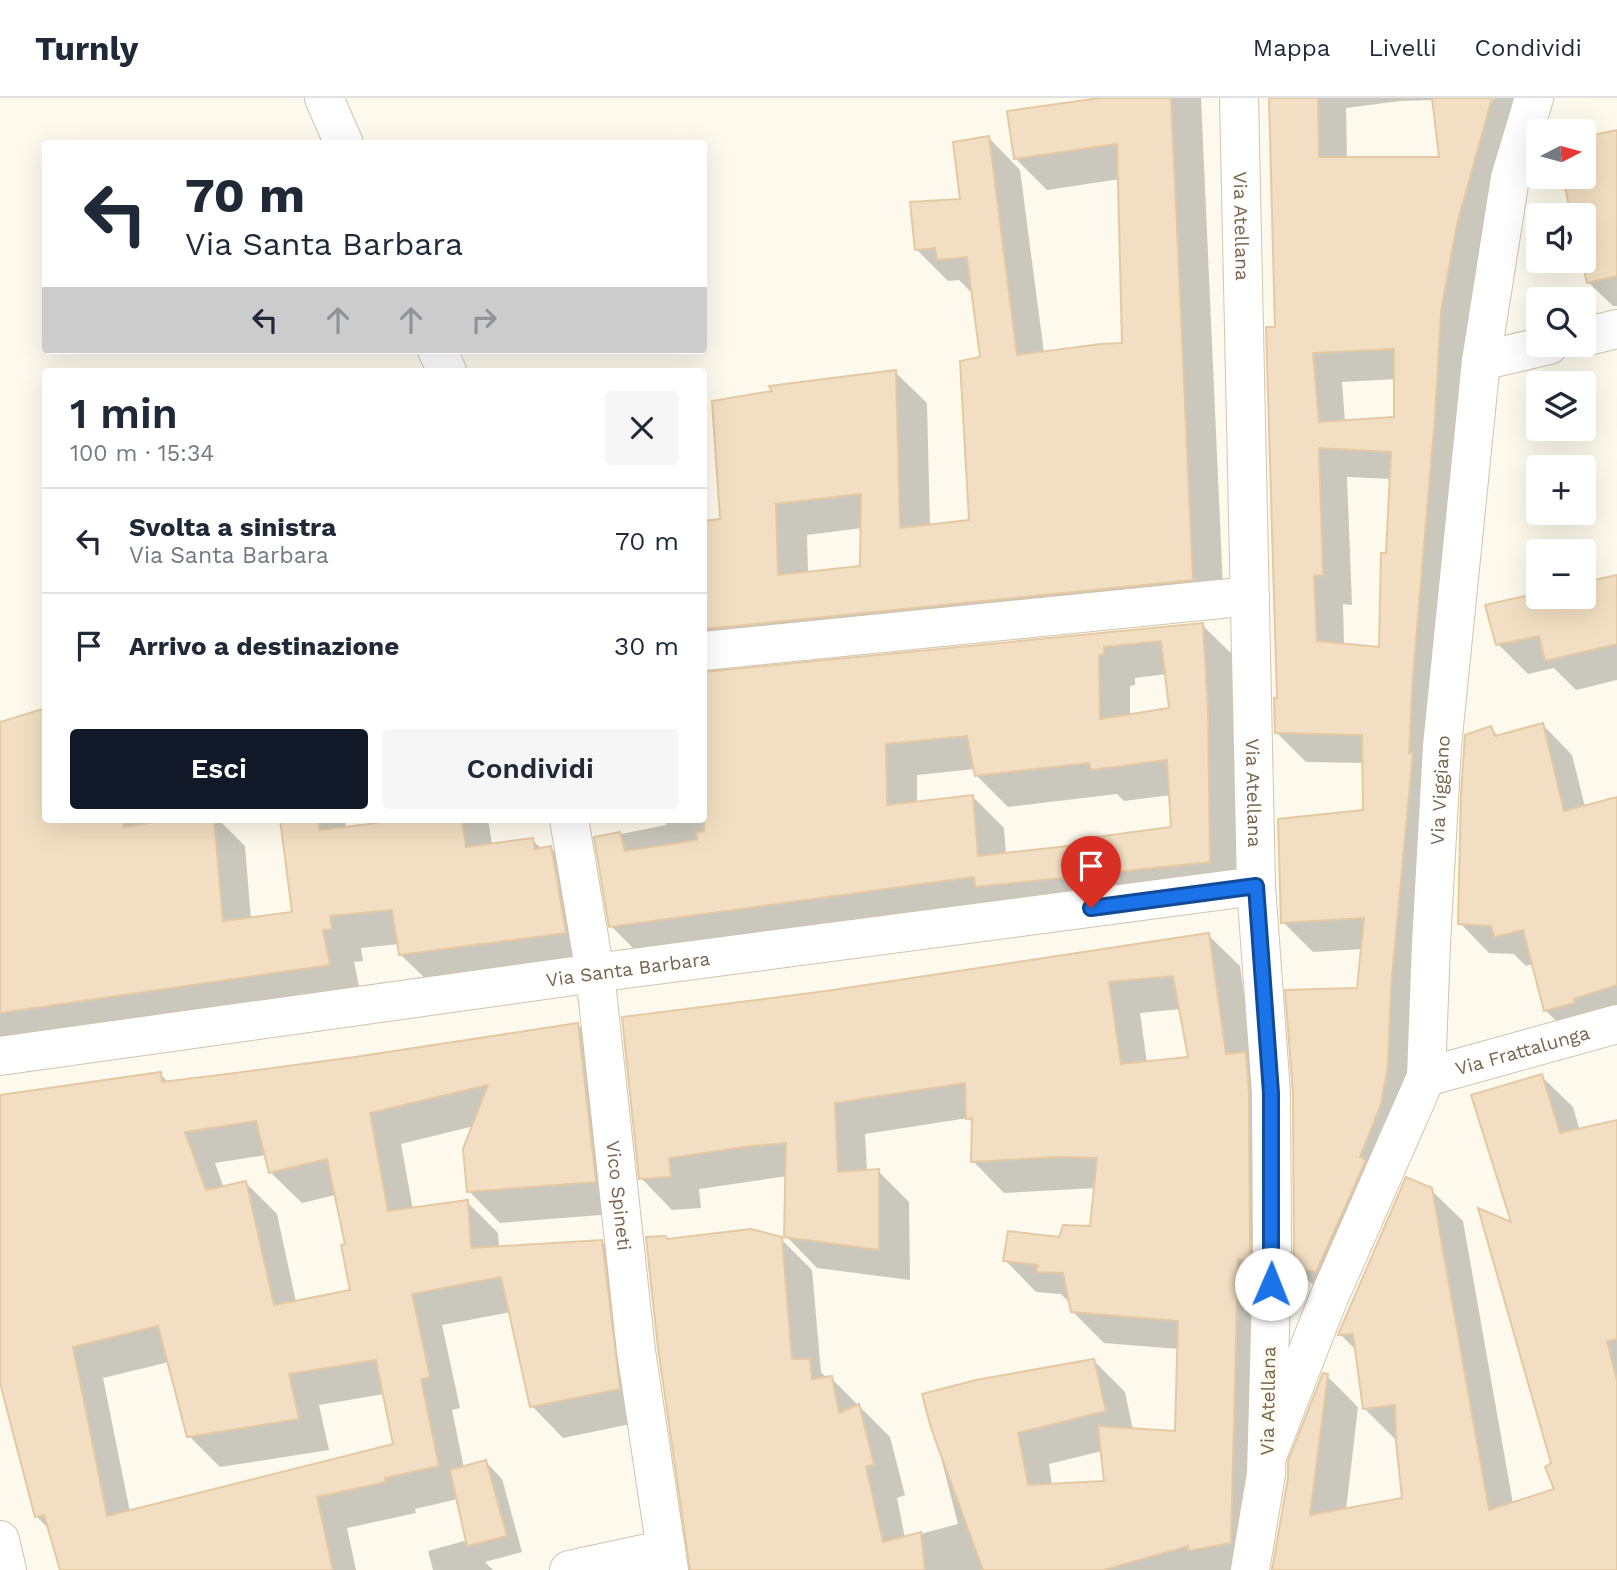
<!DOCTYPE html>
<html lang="it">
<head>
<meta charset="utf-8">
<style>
  body { margin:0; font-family:"Work Sans",sans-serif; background:#f6f6f7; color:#1f2937; height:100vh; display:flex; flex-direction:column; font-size:26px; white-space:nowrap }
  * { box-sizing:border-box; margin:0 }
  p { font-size:23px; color:#747a83 }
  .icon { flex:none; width:38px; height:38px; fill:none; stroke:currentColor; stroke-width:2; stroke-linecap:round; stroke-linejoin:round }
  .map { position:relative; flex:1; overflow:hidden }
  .drawer { position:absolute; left:42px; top:270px; width:665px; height:455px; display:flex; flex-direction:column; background:#fff; border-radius:7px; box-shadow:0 7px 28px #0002 }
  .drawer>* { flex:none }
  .top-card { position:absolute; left:42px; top:42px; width:665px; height:214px; border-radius:7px; box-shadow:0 7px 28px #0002; background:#fff; color:#1f2937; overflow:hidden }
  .needle { width:46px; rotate:84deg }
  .fabs { position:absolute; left:1526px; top:21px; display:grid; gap:14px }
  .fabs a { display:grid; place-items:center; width:70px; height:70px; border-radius:7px; background:#fff; box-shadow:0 7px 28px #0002; font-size:35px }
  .pin { position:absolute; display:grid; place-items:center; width:60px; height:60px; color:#fff; margin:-72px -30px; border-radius:50% 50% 50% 0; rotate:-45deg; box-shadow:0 0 7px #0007 }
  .pin .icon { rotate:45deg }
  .me { position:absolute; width:77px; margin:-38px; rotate:1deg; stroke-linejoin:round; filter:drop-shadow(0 0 5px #0008) }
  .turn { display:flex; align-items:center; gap:24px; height:147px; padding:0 28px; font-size:32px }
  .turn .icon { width:91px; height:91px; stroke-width:2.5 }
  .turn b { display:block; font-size:49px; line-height:60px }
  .lanes { display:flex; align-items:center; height:66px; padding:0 28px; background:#0003; justify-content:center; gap:35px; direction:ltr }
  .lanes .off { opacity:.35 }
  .round { display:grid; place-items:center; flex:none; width:74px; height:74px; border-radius:7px; background:#f6f6f7 }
  .summary { display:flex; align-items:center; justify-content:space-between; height:119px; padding:0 28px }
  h1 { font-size:42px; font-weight:600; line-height:52px }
  .primary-button { display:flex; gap:14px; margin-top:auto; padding:14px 28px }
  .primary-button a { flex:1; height:80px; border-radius:7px; background:#111827; color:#fff; font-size:28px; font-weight:600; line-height:80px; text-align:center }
  .primary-button a+a { background:#f6f6f7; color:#1f2937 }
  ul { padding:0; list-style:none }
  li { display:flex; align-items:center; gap:21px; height:105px; padding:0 28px; border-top:2px solid #e0e1e3 }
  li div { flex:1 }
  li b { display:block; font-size:26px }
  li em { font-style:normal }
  header { display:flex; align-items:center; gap:42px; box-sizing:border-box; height:98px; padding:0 35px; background:#fff; border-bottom:2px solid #e0e1e3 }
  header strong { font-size:33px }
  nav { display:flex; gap:38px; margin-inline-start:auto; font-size:24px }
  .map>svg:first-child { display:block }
  .shadow { fill:#0003; fill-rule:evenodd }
  .building { fill:#f2dfc3; stroke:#e5c9a3; stroke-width:2; fill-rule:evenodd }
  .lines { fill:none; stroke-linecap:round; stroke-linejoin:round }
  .minor-casing { stroke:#d0c4b0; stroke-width:40 }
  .secondary-casing { stroke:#d3c5ae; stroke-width:40 }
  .minor { stroke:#fff; stroke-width:38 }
  .secondary { stroke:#fff; stroke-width:38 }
  .route-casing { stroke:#114b97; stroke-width:18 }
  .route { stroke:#1a73e8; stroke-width:12 }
  .labels { text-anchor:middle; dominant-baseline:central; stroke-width:6; stroke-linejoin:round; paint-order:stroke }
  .street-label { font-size:19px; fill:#79654d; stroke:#fffcf2 }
</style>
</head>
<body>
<header>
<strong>Turnly</strong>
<nav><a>Mappa</a><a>Livelli</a><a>Condividi</a></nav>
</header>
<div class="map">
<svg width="1617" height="1472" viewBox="0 0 1617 1472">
  <rect width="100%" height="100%" fill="#fdf9ec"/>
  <g class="shadow">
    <path d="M1113,0H1201L1224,513L722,567L715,576L1202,527L1234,558L1241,795L643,860L611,828L596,741L666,727L665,721H704V424L722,422L895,274L927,305L930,428L971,424L982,261L973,192L970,193L959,182L948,183L916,151L962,103L989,40L1020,72L1044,255L1123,247L1120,81L1047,92L1016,61ZM862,430V469L808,475L807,437ZM1167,576L1171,612L1130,618V588L1135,587V580ZM975,671L976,677L1008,709L1117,696L1124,703L1171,697L1172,731L1098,746L1006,757L1004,730L973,699L917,705V677Z"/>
    <path d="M1271,0H1490L1487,6L1490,8L1494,0H1536L1521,29L1417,997L1325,1199L1295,1169V995L1359,892L1363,851L1313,854L1283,824L1364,713V665L1306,664L1276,634L1278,602L1277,230ZM1434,2L1441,61H1347L1346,10L1400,3ZM1396,281V321L1345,324L1342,284ZM1347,379L1392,381L1388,457L1381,550L1344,547L1343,506L1352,507Z"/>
    <path d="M1617,33V208H1613L1588,184L1584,163V117H1573L1566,86L1572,84L1571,79H1584V41Z"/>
    <path d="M1617,478V582L1576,592L1554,570L1528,576L1498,546L1488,508L1538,497V499H1584V486Z"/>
    <path d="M0,626L46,721H151V726L182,721H218L245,748L251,821L294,815L281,721H345L346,730L380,726L379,721H488L492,747L532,742L542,751L551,750L583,781L597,866L433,888L401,857L399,846L361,850L363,863L354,864L361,898L0,950Z"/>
    <path d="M1543,627L1572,657L1585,709L1617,701V926L1575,941L1545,912L1533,866L1526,868L1514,856L1489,855L1460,825L1491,630L1499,639Z"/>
    <path d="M1208,837L1240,868L1253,963L1262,1472H692L666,1139L668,1142L781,1141L812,1172L821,1274L828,1281L831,1280L890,1339L905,1397L897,1400L905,1440L958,1426L925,1297L1094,1263L1125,1294L1133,1332L1176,1335L1179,1251L1104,1245L1072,1213L1069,1204L1061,1196L1036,1194L1005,1162L1092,1130L1096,1090L1004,1095L973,1063L974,1026L968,1020L865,1036L867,1074L878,1073L909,1104L910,1182L817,1170L786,1138L787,1078L699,1091L701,1110L672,1112L641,1080L826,895ZM1181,911L1190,960L1147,965L1140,915ZM1102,1353L1106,1385L1052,1388L1049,1366Z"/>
    <path d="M578,927L609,959L626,1115L500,1125L469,1093L474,1028L401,1046L413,1112L467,1104L498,1135L499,1150L601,1143L633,1175L650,1322L563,1340L532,1308L511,1214L442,1227L460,1310L452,1312L464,1370L486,1364L502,1381L522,1454L485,1464L493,1472H433L428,1453L464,1443L469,1447L458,1401L415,1411L416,1415L347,1430L356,1472H62L51,1433L37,1419L0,1278V999L160,976L169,985L228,978ZM266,1057L270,1074L302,1105L335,1097L347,1148L352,1193L296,1204L277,1116L246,1085L224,1090L215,1065ZM169,1264L189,1338L220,1369L329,1352L319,1307L384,1296L395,1347L130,1414L103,1280Z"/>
    <path d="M1541,978L1573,1009L1580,1033L1617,1024V1472H1274L1327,1278L1358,1309L1346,1412L1404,1401L1396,1342L1365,1311L1358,1254L1340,1236L1431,1092L1463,1123L1513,1406L1556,1392L1553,1366L1513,1128Z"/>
  </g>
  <g class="building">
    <path d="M1100,0H1171L1193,482L704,531V423L720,421L712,303L772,293L769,288L896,272L900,430L969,422L960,263L980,259L967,159L937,162L935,150L915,152L910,104L960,101L953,44L989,38L1017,257L1101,246L1122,245L1117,46L1014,61L1007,13ZM861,396L860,468L778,477L776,406Z"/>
    <path d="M1269,0H1318L1319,59H1439L1432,0H1492L1457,126L1441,213L1435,319L1413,577L1409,655L1413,654L1391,889L1388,967L1381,1006L1360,1059L1366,1062L1316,1174L1294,1170L1293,995L1285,892L1357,890L1364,820L1281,825L1278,721L1363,712L1362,637L1275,635L1274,600H1277L1266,229H1275ZM1394,251V319L1319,324L1313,255ZM1319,350L1391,354L1386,455H1381L1379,549L1317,543L1314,477L1323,478Z"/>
    <path d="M1617,32V178L1587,185L1582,163H1584V117H1571L1564,85L1584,79V39Z"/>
    <path d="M1617,477V546L1545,563L1539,538L1496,547L1485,507L1538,495V499H1584V484Z"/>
    <path d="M1203,525L1208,612L1210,764L975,789L974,779L609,829L594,739L620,734L625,753L697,742L696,734L704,733V574ZM1161,543L1169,610L1100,621L1099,557L1104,556V549ZM967,638L975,678L1089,665L1091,672L1167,662L1171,729L1095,739L1096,745L978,758L973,697L887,707L886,646Z"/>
    <path d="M46,610V721H123L124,729L171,721H214L223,823L292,814L280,721H318L319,732L378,725V721H462L466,749L533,740L535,751L551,748L566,835L399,857L392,812L330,818L332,831L323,832L330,867L0,915V624Z"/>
    <path d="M1543,625L1564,713L1617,699V887L1574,901L1575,905L1544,913L1523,832L1494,839L1491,828L1458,826L1461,696L1465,637L1491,628L1495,638Z"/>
    <path d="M1209,835L1226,956L1246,954L1249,996L1250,1163L1238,1161L1231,1445L1188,1453V1448L1104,1472H983L931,1330L922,1296L976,1282L1094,1261L1106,1313L1018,1335L1028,1387L1104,1383L1098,1328L1175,1333L1178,1223L1071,1214L1063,1175L1036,1174L1038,1167L1003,1163L1008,1133L1059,1139L1063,1127L1090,1128L1097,1060L1056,1059L971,1064L972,1020L966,1021L965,985L835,1005L838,1074L879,1071V1152L784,1139L786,1045L752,1048L669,1060L671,1079L639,1081L622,919L826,893ZM1173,878L1188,959L1121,966L1109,884Z"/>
    <path d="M578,925L596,1084L467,1094L463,1051L488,987L370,1015L388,1113L468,1102L471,1150L602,1142L620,1291L530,1309L501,1179L412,1196L430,1279L421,1281L439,1368L385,1380L386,1384L317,1399L333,1472H60L44,1417L35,1419L0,1285V997L161,974L162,984L227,976L355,959ZM256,1023L269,1075L327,1061L345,1146L341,1147L350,1192L274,1207L246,1083L206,1092L185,1034ZM158,1228L187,1339L299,1321L289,1276L376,1262L393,1346L107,1418L73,1249Z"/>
    <path d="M1542,976L1560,1035L1617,1022V1241L1607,1243L1617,1283V1472H1272L1288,1380V1363L1323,1275L1328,1276L1310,1417L1402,1400L1396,1343L1395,1307L1363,1311L1353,1236L1338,1237L1406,1079L1432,1090L1489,1412L1554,1391L1545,1369L1551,1365L1478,1110L1511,1124L1471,997Z"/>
    <path d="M751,1131L782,1139L792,1261H810L812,1281L832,1278L839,1315L859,1306L874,1366L866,1369L883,1444L921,1434L925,1472H690L658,1250L646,1139L666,1138L667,1141Z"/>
    <path d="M486,1362L507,1438L467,1448L450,1372Z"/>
  </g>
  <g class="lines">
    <defs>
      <g id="minor">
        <path d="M324,0L344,46"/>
        <path d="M1584,239L1617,231"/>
        <path d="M437,252L447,273"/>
        <path d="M1481,263L1549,247"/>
        <path d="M704,553L1250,498"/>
        <path id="s1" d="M569,721L595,875L636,1253L669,1472"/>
        <path id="s2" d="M0,958L595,875L1256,788"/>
        <path id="s3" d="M1426,979L1617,926"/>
        <path id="s4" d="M1269,1353L1327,1204L1426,979L1431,845L1442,648L1481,263L1510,80L1534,0"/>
        <path d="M0,1442L7,1472"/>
        <path d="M569,1472L666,1451"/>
      </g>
      <g id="secondary">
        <path id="s5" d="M1239,0L1256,788L1271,995L1272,1161L1266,1376L1250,1472"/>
      </g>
    </defs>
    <use href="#minor" class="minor-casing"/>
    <use href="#secondary" class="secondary-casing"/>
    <use href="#minor" class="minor"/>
    <use href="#secondary" class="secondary"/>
  </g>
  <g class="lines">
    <defs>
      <path id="route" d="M1091,810L1256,788L1271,995V1186"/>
    </defs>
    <use href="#route" class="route-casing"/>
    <use href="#route" class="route"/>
  </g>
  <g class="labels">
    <g class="street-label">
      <text stroke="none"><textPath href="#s5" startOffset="128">Via Atellana</textPath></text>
      <text stroke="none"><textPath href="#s4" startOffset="693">Via Viggiano</textPath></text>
      <text stroke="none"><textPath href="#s5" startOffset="695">Via Atellana</textPath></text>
      <text stroke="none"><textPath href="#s2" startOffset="634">Via Santa Barbara</textPath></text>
      <text stroke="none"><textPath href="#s3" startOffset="100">Via Frattalunga</textPath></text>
      <text stroke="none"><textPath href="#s1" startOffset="380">Vico Spineti</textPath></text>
      <text transform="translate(1268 1303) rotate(-89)">Via Atellana</text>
    </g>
  </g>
</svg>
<div class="fabs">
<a><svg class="needle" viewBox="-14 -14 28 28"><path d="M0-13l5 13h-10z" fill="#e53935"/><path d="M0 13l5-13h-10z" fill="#747a83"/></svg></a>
<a><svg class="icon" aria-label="sound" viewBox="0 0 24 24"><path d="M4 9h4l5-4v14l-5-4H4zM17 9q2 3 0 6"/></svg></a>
<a><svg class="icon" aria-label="search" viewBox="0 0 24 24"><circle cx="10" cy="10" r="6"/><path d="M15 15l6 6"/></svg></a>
<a><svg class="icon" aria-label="layers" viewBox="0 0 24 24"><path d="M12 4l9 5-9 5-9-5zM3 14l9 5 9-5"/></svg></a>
<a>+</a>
<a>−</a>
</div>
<div class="pin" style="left:1091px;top:810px;background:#d93025"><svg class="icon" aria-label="arrive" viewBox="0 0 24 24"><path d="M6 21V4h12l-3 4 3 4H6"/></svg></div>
<svg class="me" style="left:1271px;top:1186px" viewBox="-20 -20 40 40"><circle r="19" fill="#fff"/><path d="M0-13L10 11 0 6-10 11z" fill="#1a73e8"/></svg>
<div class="top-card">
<div class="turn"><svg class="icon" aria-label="left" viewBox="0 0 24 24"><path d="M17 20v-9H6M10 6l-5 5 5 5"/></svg><div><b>70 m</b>Via Santa Barbara</div></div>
<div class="lanes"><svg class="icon" aria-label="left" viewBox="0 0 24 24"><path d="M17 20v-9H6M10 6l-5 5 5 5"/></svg><svg class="icon off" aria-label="ahead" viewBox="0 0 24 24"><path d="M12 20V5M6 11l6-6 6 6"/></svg><svg class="icon off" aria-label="ahead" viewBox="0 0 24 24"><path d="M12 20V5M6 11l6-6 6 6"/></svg><svg class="icon off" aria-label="right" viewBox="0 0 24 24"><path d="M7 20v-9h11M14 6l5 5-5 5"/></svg></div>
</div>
<section class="drawer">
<div class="summary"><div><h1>1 min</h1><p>100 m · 15:34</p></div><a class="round"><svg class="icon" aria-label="close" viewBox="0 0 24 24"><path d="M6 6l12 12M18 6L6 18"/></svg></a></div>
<ul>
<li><svg class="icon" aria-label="left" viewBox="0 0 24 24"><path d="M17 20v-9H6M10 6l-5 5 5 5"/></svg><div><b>Svolta a sinistra</b><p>Via Santa Barbara</p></div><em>70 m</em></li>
<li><svg class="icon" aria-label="arrive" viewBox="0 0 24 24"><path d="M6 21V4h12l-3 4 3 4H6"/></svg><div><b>Arrivo a destinazione</b></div><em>30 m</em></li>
</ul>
<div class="primary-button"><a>Esci</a><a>Condividi</a></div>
</section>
</div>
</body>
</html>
